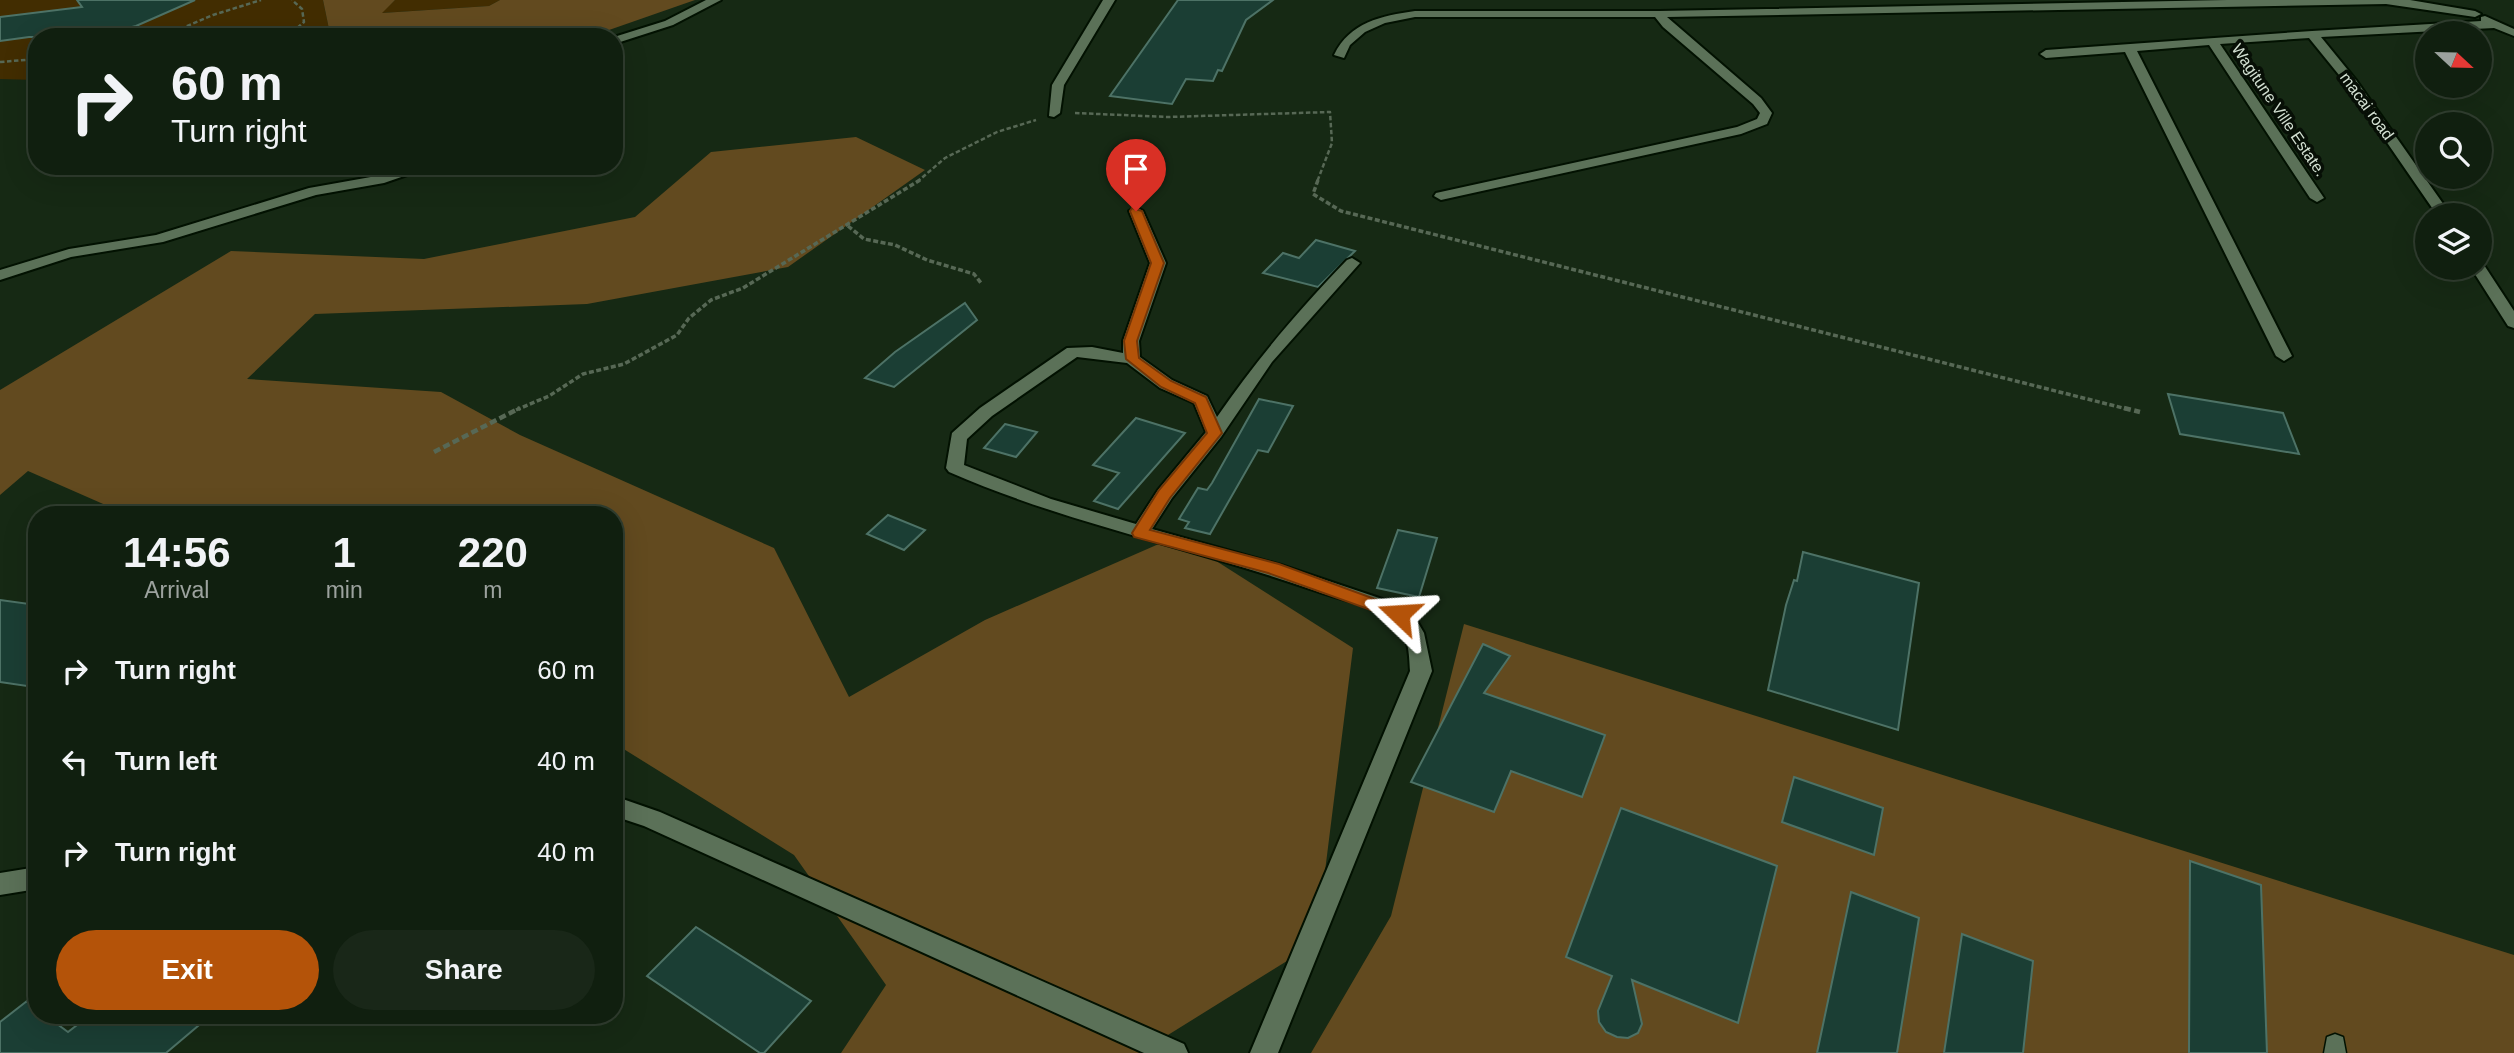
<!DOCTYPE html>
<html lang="en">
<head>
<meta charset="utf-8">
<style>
  body { margin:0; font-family:Helvetica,sans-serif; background:#192718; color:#f1f3f6; height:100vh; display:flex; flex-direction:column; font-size:26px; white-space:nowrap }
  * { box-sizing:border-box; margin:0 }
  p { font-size:23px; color:#9ca29e }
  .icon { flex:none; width:38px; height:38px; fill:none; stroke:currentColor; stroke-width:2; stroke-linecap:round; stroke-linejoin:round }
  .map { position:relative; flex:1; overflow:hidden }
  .panel { position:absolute; left:28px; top:506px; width:595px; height:518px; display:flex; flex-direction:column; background:#101f0f; border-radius:28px; box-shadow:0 7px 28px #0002,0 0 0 2px #303d2f }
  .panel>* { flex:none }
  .hud { position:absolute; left:28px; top:28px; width:595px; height:147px; border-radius:28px; box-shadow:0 7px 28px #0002,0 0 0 2px #303d2f; background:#101f0f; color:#f1f3f6; overflow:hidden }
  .needle { width:46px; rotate:112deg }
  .buttons { position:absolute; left:2415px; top:21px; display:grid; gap:14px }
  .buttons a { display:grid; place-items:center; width:77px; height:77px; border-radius:50%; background:#101f0f; box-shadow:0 7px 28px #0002,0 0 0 2px #303d2f; font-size:35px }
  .pin { position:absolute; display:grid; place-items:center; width:60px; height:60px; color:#fff; margin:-72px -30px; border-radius:50% 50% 50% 0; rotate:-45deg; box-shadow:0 0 7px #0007 }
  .pin .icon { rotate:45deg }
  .me { position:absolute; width:77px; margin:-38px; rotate:290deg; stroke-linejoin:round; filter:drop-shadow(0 0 5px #0008) }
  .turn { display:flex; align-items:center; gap:24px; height:147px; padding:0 28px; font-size:32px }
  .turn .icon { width:91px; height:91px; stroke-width:2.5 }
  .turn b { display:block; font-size:49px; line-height:60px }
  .eta { display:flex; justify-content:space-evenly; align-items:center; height:119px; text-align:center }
  .eta b { font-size:42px; font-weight:700; line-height:49px }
  .button { display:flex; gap:14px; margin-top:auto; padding:14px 28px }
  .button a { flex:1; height:80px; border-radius:42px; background:#b45309; color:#fff; font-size:28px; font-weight:700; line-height:80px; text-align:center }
  .button a+a { background:#192718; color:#f1f3f6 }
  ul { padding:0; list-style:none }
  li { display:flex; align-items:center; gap:21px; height:91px; padding:0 28px }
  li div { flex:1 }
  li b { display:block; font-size:26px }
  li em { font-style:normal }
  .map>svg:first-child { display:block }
  .green { fill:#422d01 }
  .forest { fill:#624a1f }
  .building { fill:#1b3e34; stroke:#4d7266; stroke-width:2 }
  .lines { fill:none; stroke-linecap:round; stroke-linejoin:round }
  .service-casing { stroke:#021101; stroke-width:3 }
  .minor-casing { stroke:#021101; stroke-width:4 }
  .path-far2 { stroke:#576855; stroke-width:2.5; stroke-dasharray:4.5 2.5; stroke-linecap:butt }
  .path-far1 { stroke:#576855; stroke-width:3.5; stroke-dasharray:5 2.5; stroke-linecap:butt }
  .path { stroke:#576855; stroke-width:4.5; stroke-dasharray:7 3.5; stroke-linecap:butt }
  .service { fill:#5b7158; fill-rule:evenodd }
  .minor { fill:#5b7158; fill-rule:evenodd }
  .route { fill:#b45309; stroke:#753606; stroke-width:2 }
  .labels { text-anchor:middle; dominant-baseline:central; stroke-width:7; stroke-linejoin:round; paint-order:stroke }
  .far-street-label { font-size:16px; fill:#d4e1d3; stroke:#070f06 }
</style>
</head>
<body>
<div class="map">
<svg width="2514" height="1053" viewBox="0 0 2514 1053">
  <rect width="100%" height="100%" fill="#162914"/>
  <g class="green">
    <path d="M0,0H323L329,29L311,37H37V80L0,79Z"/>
    <path d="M395,0H500L489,6L381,13Z"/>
  </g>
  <g class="forest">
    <path d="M323,0H395L382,13L489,6L500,0H695L589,37H311L329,29Z"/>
    <path d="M856,137L925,170L788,267L587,304L315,314L247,379L441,392L520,435L774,548L849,697L985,620L1177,536L1353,648L1316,943L1139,1053H841L886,985L794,855L614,743V514H126L28,471L0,495V390L231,251L424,259L635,217L711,152Z"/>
    <path d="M1464,624L2514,955V1053H1311L1391,916Z"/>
  </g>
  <g class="building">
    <path d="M77,0H195L136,26L104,34L86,37H29L0,41V17L82,7Z"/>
    <path d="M1178,0H1273L1246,20L1222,71L1218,70L1213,81L1186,79L1172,104L1110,96Z"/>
    <path d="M1316,240L1355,251L1318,287L1263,273L1283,253L1299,258Z"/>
    <path d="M965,303L977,320L894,387L865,378L895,352Z"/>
    <path d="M2168,394L2283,413L2299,454L2180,434Z"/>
    <path d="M1259,399L1293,406L1268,452L1258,450L1210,534L1185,528L1189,522L1179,519L1198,488L1207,490L1212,483Z"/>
    <path d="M1136,418L1185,433L1118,509L1094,501L1119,473L1093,465Z"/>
    <path d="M1005,424L1037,432L1016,457L984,448Z"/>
    <path d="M888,515L925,530L904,550L867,534Z"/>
    <path d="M1398,530L1437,538L1419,597L1377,588Z"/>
    <path d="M1803,552L1919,583L1898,730L1768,690L1786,605L1794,580L1797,581Z"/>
    <path d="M0,600L37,605V676L27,686L0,682Z"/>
    <path d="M1483,644L1510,656L1484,693L1605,735L1582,797L1511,771L1494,812L1411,782Z"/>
    <path d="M1794,777L1883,808L1874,855L1782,822Z"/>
    <path d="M1621,808L1777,866L1738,1023L1632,980L1642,1024L1638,1033L1628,1038L1617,1037L1606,1032L1599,1022L1598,1011L1612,976L1566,957Z"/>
    <path d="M2190,861L2261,885L2267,1053H2189Z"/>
    <path d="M1851,892L1919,918L1897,1053H1817Z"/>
    <path d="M696,927L811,1001L764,1053H760L647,976Z"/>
    <path d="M1962,934L2033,961L2023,1053H1944Z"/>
    <path d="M27,1001L37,1009V1015H45L68,1032L90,1015H211L166,1053H0V1022Z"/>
  </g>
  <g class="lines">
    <defs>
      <path id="service" d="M2335,1034L2343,1037L2346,1053H2324L2327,1037Z"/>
      <g id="minor">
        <path d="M706,0H721L673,25L614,44V37L665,21Z"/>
        <path d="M1103,0H1115L1064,85L1060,113L1054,117L1049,116L1052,85Z"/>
        <path d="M2227,0H2410L2475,11L2481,14L2475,17L2386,4L1667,17L1761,98L1772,113L1767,124L1741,134L1441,200L1434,196L1436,193L1737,127L1757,119L1760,113L1753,104L1663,27L1655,17H1415L1385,23L1365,32L1350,45L1344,58L1334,55C1350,22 1381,16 1415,11H1659Z"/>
        <path d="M2485,16L2514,29V36L2494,28L2321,37L2356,80L2451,215H2437L2348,86L2309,38L2220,44L2324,198L2317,202L2310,198L2209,45L2137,51L2292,356L2284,361L2276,356L2125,52L2046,58L2040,54L2046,50L2312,31L2481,21V17Z"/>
        <path d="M411,166H433L384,183L316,195L163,242L71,257L0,280V270L69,249L156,235L309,188L382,175Z"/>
        <path d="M1136,207L1143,211L1166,263L1139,341L1140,357L1172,380L1207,396L1217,417C1257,359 1298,311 1347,260L1352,258L1360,263L1272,362L1221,437L1172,498L1152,529L1281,565L1400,605L1413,614L1424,633L1432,671L1278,1053H1250L1410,671C1409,654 1409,634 1395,622C1375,605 1340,600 1316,591C1194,548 1068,524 949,472L946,468L952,433L980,408L1067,348L1092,347L1123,353V341L1150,263L1129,211ZM1077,357L1127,363L1160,388L1194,403L1206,432L1158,490L1136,524L1051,499L964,465L967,439L992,416Z"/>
        <path d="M2480,264L2484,265L2514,311V328L2508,326L2471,268H2480Z"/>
        <path d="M614,796L660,812L1184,1044L1188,1053H1144L644,826L614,816Z"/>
        <path d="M37,867V889L0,895V873Z"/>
      </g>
    </defs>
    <use href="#service" class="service-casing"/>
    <use href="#minor" class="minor-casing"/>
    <g class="path-far2">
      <path d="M161,37L213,15L261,0"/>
      <path d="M287,37L304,22L302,9L292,0"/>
      <path d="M0,62L37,59"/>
      <path d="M1075,113L1168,117L1330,112L1332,143L1317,182"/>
      <path d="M917,182L945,158L997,132L1036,120"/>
    </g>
    <g class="path-far1">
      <path d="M1318,180L1313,194L1341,211L2131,410"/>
      <path d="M848,226L864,239L895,245L927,260L974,274L981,283"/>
      <path d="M516,410L549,396L583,374L624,364L677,335L689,318L711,300L743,288L920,180"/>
    </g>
    <g class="path">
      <path d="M2124,408L2140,412"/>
      <path d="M434,452L520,408"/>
    </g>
    <use href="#service" class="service"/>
    <use href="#minor" class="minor"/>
  </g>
  <path class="route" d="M1132,208L1142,211L1164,263L1137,341L1139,358L1171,381L1206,397L1222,433L1170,498L1150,530L1279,564L1405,610L1407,614L1405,618H1393L1268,573L1134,537L1132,533L1159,490L1207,433L1195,403L1161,387L1126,359L1124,341L1151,263L1130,211Z"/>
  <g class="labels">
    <g class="far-street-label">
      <text transform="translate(2367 106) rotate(54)">macai road</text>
      <text transform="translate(2279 110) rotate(56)">Wagitune Ville Estate.</text>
    </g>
  </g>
</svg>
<div class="buttons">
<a><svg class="needle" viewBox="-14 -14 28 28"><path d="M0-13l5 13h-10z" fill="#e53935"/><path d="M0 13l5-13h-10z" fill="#9ca29e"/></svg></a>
<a><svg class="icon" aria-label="search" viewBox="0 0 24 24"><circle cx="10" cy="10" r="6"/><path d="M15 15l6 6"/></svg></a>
<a><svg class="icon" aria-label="layers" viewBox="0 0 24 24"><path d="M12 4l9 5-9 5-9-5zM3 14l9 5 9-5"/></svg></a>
</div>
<div class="pin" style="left:1136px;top:211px;background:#d93025"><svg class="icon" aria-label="arrive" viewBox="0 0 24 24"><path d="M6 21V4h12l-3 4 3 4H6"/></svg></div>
<svg class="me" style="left:1399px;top:614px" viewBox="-20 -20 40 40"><path d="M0-17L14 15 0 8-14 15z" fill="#b45309" stroke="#fff" stroke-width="4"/></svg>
<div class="hud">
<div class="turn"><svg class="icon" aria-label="right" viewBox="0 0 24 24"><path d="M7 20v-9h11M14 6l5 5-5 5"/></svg><div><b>60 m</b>Turn right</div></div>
</div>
<section class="panel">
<div class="eta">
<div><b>14:56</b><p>Arrival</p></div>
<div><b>1</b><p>min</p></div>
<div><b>220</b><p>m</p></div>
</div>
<ul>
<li><svg class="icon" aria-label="right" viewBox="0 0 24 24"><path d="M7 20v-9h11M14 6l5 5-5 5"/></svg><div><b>Turn right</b></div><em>60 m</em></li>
<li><svg class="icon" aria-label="left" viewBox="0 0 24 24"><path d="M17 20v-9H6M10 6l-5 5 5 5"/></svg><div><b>Turn left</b></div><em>40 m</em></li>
<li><svg class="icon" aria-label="right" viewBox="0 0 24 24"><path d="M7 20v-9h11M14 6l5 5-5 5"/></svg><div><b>Turn right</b></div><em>40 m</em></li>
</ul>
<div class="button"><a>Exit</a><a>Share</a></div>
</section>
</div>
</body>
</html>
